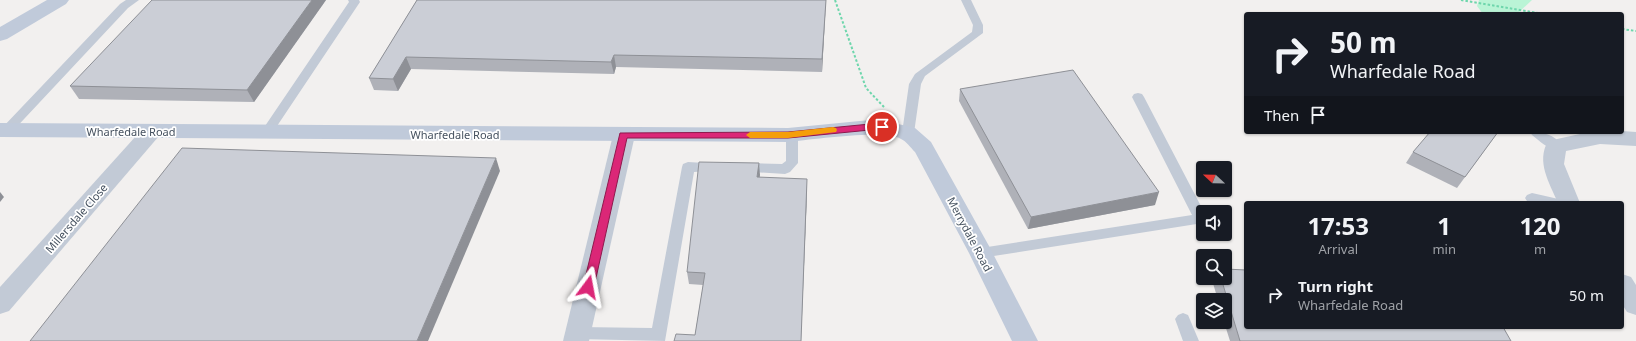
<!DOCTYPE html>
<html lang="en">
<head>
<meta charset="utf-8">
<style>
  body { margin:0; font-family:"Noto Sans",sans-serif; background:#20242c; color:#f1f3f6; height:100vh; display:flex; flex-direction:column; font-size:15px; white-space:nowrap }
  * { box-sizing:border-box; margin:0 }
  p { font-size:13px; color:#9ea1a6 }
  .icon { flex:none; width:22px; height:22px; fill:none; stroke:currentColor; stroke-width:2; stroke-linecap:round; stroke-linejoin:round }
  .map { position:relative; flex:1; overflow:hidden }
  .sheet { position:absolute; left:1244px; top:201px; width:380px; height:128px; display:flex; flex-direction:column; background:#171b24; border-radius:4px; box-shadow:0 1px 3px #0004 }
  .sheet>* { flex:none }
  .banner { position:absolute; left:1244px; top:12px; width:380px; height:122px; border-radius:4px; box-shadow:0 1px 3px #0004; background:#171b24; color:#f1f3f6; overflow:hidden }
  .needle { width:26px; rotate:292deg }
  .fabs { position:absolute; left:1196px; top:161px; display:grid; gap:8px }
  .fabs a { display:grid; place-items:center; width:36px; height:36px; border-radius:4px; background:#171b24; box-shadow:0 1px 3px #0004; font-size:20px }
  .pin { position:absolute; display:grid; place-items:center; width:34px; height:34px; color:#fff; margin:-17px; border:2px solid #fff; border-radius:50%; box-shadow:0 1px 4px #0007 }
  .me { position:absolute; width:44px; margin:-22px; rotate:13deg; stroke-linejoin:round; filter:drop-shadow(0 0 3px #0008) }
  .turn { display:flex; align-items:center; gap:14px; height:84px; padding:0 20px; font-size:18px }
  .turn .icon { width:52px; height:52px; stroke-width:2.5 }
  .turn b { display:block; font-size:28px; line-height:34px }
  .then { display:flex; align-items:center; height:38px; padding:0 20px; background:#0003; gap:8px; font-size:15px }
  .eta { display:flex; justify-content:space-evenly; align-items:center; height:68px; text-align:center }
  .eta b { font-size:24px; font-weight:700; line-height:28px }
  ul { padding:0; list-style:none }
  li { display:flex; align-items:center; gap:12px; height:52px; padding:0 20px }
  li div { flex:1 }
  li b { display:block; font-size:15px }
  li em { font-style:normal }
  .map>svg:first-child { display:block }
  .green { fill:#baf4d6 }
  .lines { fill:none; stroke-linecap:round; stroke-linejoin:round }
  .path { stroke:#6ed6ac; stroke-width:2; stroke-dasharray:2.5 2; stroke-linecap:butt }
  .lane { fill:#c2cad6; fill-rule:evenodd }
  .street { fill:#c2cad6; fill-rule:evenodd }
  .secondary { fill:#c0cada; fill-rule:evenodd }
  .wall { fill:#afb1b8 }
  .shaded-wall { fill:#8e9096 }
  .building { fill:#cbced6; stroke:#8e9096 }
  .route { fill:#db2777; stroke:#8e194d }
  .slow { fill:#f59e0b }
  .labels { text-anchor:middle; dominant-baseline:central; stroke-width:3.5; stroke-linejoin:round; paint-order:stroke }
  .street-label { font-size:11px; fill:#45515f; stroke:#fff }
</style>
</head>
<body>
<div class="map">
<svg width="1636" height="341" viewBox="0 0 1636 341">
  <rect width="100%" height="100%" fill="#f2f0ef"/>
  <path class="green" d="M1479,0H1532L1517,14H1483L1477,6Z"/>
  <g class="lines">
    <g class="path">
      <path d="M835,0L866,88L884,107"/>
      <path d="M1461,0L1544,14"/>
      <path d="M1622,29L1636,31"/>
    </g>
    <g class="lane">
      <path d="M126,0H139L128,8L10,134L6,135L2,134L0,131L2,128L120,4Z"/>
      <path d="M348,0H359L360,2L271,135L267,136L263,135L261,132L263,129L349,2Z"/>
      <path d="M961,0H971L983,25V33L925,76L921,84L914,133L912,136L908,137L904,136L902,133L909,84L915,74L972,32L973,25Z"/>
      <path d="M1138,93L1142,94L1144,97L1204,212L1203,223L981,258L976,257L974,253L976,249L981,248L1192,215L1132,97L1134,94Z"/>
      <path d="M792,130L796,131L798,134V163L790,172L785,174L737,171L736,168L737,165L742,163L782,164L786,161V134L788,131Z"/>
      <path d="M1530,132C1542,132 1555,134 1562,146L1560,149C1550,152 1540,141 1532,135Z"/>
      <path d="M688,162L721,164L722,167L721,170L694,172L665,341L578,339L573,338L570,333L573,328L578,327L652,328L682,167L683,164Z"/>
      <path d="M1532,193L1563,200L1565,203H1533L1527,201L1525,198L1527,195Z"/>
      <path d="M1183,313L1188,315L1199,341H1183L1175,319L1178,315Z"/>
    </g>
    <g class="street">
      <path d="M152,124L159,126L163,131L159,136L9,311L0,314V287L145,126Z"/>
      <path d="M624,128L631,130L635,135L589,341H563L613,135L617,130Z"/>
      <path d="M1622,131L1636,132V146L1600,144L1566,151L1564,164L1580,203H1558C1549,182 1536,162 1548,141L1589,132Z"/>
      <path d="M1622,274L1631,277L1636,285V315L1627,312L1622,304Z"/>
    </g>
    <g class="secondary">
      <path d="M47,0H69L66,4L7,39L0,41V27Z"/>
      <path d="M870,120L894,123L915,128L931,142L989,246L1038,341H1012L969,253L915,152C911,148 906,141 901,139C883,129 811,140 788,142L0,137V123L788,128Z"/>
    </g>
  </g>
  <g class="wall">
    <path d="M326,0L254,102L79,99L70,86Z"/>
    <path d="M417,0H826L822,72L616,67L614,74L411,69L398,91L374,90L369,78Z"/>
    <path d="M960,89L1155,205L1028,229L959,101Z"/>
    <path d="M1498,132L1457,188L1406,163L1413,152Z"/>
    <path d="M759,163V177L807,191L801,341H674L695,335L703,285L689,284L687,272Z"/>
    <path d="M1213,278H1225L1511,341H1230L1224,322H1225V300H1218L1212,280Z"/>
  </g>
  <g class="shaded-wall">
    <path d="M312,0H326L254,102L247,90Z"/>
    <path d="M826,0L822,72V59Z"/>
    <path d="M614,55L616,67L614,74L611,62Z"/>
    <path d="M406,57L411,69L398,91L393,79Z"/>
    <path d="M496,158L500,171L428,341H417Z"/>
    <path d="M759,163L760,175L758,190L757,177Z"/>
    <path d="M807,179V191L801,341Z"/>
    <path d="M0,192L4,197L0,202Z"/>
    <path d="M1159,192L1155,205L1028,229L1031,217Z"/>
  </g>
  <g class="building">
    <path d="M152,0H312L247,90L70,86Z"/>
    <path d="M417,0H826L822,59L614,55L611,62L406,57L393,79L369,78Z"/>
    <path d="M1073,70L1159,192L1031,217L960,89Z"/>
    <path d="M1430,132H1498L1465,177L1413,152Z"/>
    <path d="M182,148L496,158L417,341H30Z"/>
    <path d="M699,162L759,163L757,177L807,179L801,341H674L676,334L695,335L705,273L687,272Z"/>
    <path d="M1225,269L1246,270V327H1503L1511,341H1240L1221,278H1225Z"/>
  </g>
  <path class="route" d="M870,124H882L886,127L882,130H870L788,138H627L594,287L592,290H585L583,287L620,133L788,132Z"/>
  <path class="slow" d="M833,127L836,128L837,130L836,132L788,138H750L746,135L750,132H788Z"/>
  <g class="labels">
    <g class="street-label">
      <text x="131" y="131">Wharfedale Road</text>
      <text x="455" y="134">Wharfedale Road</text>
      <text transform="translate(76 218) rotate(-49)">Millersdale Close</text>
      <text transform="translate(970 234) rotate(62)">Merrydale Road</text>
    </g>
  </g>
</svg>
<div class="fabs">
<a><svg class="needle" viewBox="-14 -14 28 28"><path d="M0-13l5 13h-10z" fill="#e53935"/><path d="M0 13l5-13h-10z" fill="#9ea1a6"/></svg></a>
<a><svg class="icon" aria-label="sound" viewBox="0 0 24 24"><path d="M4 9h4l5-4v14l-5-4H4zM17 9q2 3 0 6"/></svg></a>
<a><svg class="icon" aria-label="search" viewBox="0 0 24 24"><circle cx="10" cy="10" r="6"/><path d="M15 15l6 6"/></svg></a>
<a><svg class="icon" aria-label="layers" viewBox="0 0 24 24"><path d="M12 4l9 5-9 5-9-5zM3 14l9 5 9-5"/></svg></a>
</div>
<div class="pin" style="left:882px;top:127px;background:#d93025"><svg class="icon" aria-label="arrive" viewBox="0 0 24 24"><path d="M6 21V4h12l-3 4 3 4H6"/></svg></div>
<svg class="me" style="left:588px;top:287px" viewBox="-20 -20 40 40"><path d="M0-17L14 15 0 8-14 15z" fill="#db2777" stroke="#fff" stroke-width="4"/></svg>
<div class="banner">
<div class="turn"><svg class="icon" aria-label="right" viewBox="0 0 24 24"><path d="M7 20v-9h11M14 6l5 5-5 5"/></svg><div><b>50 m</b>Wharfedale Road</div></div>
<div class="then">Then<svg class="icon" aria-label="arrive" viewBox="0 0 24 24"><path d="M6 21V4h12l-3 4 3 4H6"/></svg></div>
</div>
<section class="sheet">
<div class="eta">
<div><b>17:53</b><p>Arrival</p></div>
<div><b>1</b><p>min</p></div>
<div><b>120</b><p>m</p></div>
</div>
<ul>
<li><svg class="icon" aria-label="right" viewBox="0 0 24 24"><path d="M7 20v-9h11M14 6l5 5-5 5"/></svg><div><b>Turn right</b><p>Wharfedale Road</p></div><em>50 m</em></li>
</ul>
</section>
</div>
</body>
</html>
